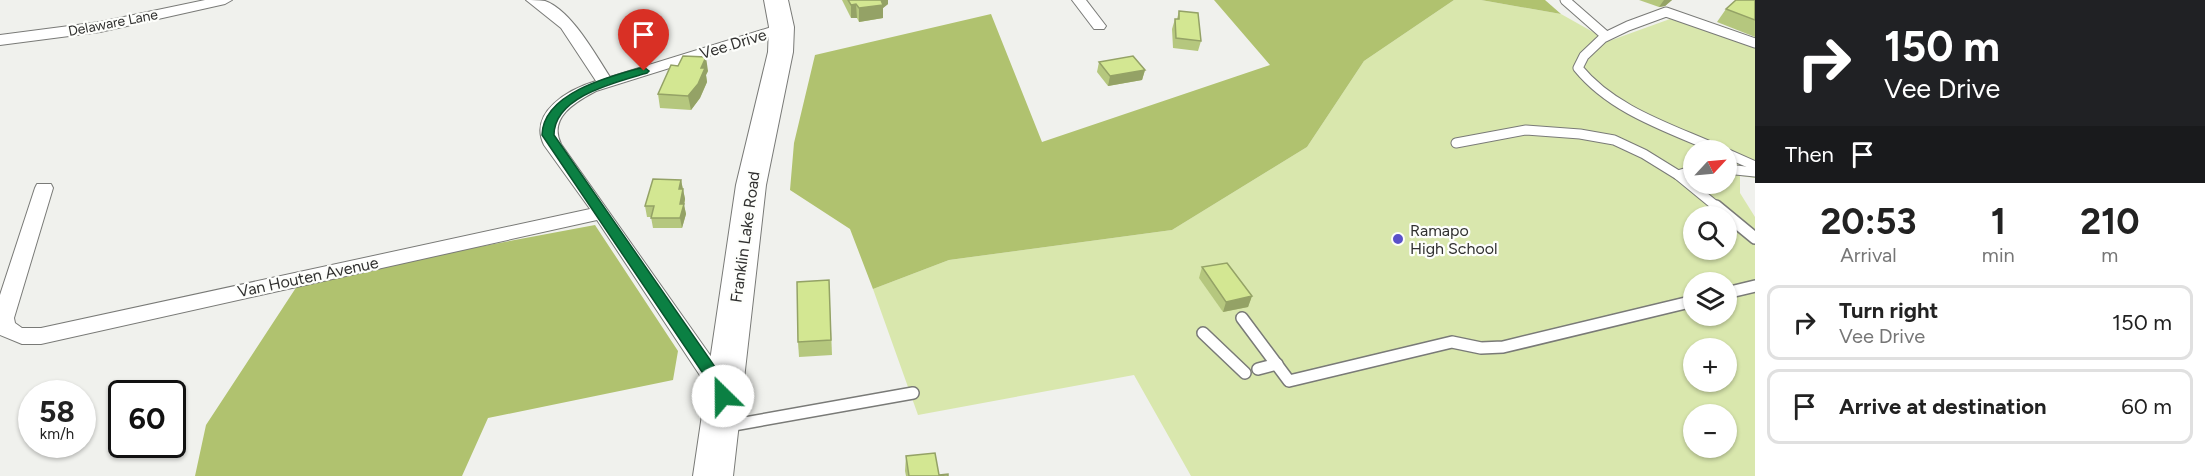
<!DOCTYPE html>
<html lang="en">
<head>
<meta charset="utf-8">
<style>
  body { margin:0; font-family:Figtree,sans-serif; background:#f2f2f2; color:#222; height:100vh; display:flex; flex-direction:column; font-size:22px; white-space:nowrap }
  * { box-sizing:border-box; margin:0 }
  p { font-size:20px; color:#767676 }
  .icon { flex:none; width:33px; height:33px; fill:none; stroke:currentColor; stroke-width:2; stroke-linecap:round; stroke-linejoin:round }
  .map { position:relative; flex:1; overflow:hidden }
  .sheet { display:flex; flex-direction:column; background:#fff; width:450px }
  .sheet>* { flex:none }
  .guide { background:#202124; color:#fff; overflow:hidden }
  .needle { width:39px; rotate:64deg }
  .tools { position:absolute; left:1683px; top:140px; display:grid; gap:12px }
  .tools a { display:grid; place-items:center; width:54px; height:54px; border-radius:50%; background:#fff; box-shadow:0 2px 4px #0004; font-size:30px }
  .speed { position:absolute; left:18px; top:380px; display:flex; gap:12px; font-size:30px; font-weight:700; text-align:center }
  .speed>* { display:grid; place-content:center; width:78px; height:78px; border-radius:50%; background:#fff; box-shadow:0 2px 4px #0004; line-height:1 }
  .speed small { font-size:15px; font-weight:400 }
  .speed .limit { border:3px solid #111; border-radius:9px; background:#fff; color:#111 }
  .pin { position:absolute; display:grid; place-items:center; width:51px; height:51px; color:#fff; margin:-62px -26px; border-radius:50% 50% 50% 0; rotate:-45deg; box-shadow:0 0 6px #0007 }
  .pin .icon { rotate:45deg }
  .me { position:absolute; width:66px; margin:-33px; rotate:337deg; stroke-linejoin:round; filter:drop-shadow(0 0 4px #0008) }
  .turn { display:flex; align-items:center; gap:21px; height:126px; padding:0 30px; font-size:27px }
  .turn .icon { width:78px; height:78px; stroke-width:2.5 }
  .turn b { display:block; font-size:42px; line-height:51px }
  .then { display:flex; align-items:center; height:57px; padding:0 30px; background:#0003; gap:12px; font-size:22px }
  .eta { display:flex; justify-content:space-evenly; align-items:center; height:102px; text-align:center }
  .eta b { font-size:36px; font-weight:700; line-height:42px }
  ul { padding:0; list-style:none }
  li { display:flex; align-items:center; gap:18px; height:75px; margin:0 12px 9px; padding:0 18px; border:3px solid #e0e0e0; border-radius:12px }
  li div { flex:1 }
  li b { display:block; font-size:22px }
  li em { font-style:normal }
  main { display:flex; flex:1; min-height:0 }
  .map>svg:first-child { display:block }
  .green { fill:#d9e7ad; fill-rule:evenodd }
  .forest { fill:#b0c26f }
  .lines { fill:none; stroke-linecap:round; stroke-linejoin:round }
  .service-far1-casing { stroke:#797a77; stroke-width:11 }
  .service-casing { stroke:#797a77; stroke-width:14 }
  .minor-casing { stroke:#797a77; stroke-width:2 }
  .primary-casing { stroke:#797a77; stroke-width:2 }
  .service-far1 { stroke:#fff; stroke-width:9 }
  .service { stroke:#fff; stroke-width:11 }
  .minor { fill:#fff; fill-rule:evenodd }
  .primary { fill:#fff; fill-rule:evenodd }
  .wall { fill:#b5c77e }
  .shaded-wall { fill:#94a266 }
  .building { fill:#d3e792; stroke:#94a266; stroke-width:1.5 }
  .route { fill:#0b8043; stroke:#07532c; stroke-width:1.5 }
  .poi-dot { fill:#5a51c9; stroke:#fdfefb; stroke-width:2 }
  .labels { text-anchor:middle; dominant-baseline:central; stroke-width:4.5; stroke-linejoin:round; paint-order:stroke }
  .far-street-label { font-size:14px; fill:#30302f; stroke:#fdfefb }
  .street-label { font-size:16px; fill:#30302f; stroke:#fdfefb }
  .poi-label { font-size:16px; fill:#30302f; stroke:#fdfefb; text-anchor:start }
</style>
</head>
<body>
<main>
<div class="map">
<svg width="1755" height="476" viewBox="0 0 1755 476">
  <rect width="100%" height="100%" fill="#f0f1ed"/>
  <path class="green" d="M1454,0H1481L1561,14L1609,41L1670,19L1699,26L1755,48V178L1740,176V193L1755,217V476H1191L1134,375L918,415L873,289L949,260L1172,230L1307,147L1364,61ZM1694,150H1726V183H1694ZM1694,216H1726V249H1694ZM1694,282H1726V315H1694ZM1694,348H1726V381H1694ZM1694,414H1726V447H1694Z"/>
  <g class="forest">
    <path d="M1214,0H1454L1364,61L1307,147L1172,230L949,260L873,289L850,229L790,190L794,143L815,55L991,14L1042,142L1270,65Z"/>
    <path d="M1481,0H1545L1561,14Z"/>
    <path d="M595,225L678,351L673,380L488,418L462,476H195L206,425L301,280Z"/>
  </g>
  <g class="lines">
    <defs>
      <g id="service-far1">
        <path d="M1565,0L1606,36"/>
        <path d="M1456,143L1526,130L1580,134L1614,140L1644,154L1678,175L1717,207"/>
        <path d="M1719,150C1670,128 1613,111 1578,68L1584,56L1603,38L1628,26L1666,12L1755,43"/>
        <path d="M1726,153L1755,166"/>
        <path d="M1726,169L1755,172"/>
        <path d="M1678,175L1694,170"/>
      </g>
      <g id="service">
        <path d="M1716,206L1755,238"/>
        <path d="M1726,293L1755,286"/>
        <path d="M1242,318L1289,381L1452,342L1481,348L1503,347L1694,301"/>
        <path d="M1203,333L1245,373"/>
        <path d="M1258,369L1277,364"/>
        <path d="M728,426L913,393"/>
      </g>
      <g id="minor">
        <path d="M205,0H232L225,4L100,32L0,45V35L100,22Z"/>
        <path d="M526,0C532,0 539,0 545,1C571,10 595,54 610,77L778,25H788L791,28L788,31L596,91C575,102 548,118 561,144L717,365L733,373L736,379L733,385L725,388L701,377L597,220L41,344H22L0,335V295L35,188L37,184H51L53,188L14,318L15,323L22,328H41L590,209L544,145C528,112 569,89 596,81L561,28Z"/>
        <path d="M1072,0H1086L1106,26L1104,29H1094Z"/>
      </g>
      <path id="primary" d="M764,0H788L794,27L793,52L766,185L733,476H693L736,185L768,52L769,27Z"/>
    </defs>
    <use href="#service-far1" class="service-far1-casing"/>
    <use href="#service" class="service-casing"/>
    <use href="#minor" class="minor-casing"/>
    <use href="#primary" class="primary-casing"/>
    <use href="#service-far1" class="service-far1"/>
    <use href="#service" class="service"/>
    <use href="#minor" class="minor"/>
    <use href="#primary" class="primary"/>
  </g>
  <g class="wall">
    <path d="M842,0H888V4L883,8V18L859,22L857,18H851Z"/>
    <path d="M1639,0H1672L1665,6L1659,7Z"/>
    <path d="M1755,0V37L1717,22L1726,9Z"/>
    <path d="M1179,11L1201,41L1198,51L1173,48L1172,29L1175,19H1177Z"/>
    <path d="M1099,62L1145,70L1142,80L1108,86L1097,72Z"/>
    <path d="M708,71L706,75L707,82L700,98L691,110L660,108L658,94Z"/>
    <path d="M681,180L685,199L684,205L686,214L682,228H653L651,217H647L645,206Z"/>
    <path d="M1202,267L1252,296L1248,307L1223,312L1199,278Z"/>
    <path d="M829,280L832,355L799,357L798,342Z"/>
    <path d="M906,456L939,475L948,476H906L905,471Z"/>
  </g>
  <g class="shaded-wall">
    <path d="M879,0H888V4L883,8V18L859,22V8Z"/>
    <path d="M1664,0H1672L1665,6L1659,7Z"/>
    <path d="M856,4L857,18H851V5Z"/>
    <path d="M706,57L708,71L706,75L707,82L700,98L691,110L688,96Z"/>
    <path d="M1145,70L1142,80L1108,86L1110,76Z"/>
    <path d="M681,180L683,190L679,189Z"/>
    <path d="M683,189L685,199L684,205L686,214L682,228L680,218V204Z"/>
    <path d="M1252,296L1248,307L1223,312L1226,302Z"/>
  </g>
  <g class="building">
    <path d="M848,0H881L883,5L859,8L856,4L851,5Z"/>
    <path d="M1736,0H1755V20L1726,9Z"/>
    <path d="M1179,11L1198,13L1201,41L1176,38L1175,19H1179Z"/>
    <path d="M683,56L706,57L701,68H705L698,84L688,96L658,94L671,65L678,66Z"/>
    <path d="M1133,56L1145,70L1110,76L1099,62Z"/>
    <path d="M653,179L681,180L679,189H683L680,204H684L680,218H651L654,206H645Z"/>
    <path d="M1227,263L1252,296L1226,302L1202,267Z"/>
    <path d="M829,280L831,340L798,342L797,282Z"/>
    <path d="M935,453L939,475L948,474V476H909L906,456Z"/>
  </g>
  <path class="route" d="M644,67L649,71L647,73C617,82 554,96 554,135L715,367C732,375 738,380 729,400L723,402L717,400L715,396L717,382L704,375L542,135C543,93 610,76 644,67Z"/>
  <circle class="poi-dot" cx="1398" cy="239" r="6"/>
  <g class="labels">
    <g class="far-street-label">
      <text transform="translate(113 23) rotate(-11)">Delaware Lane</text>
    </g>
    <g class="street-label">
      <text transform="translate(733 44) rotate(-17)">Vee Drive</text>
      <text transform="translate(745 237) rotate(-82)">Franklin Lake Road</text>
      <text transform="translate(308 277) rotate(-12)">Van Houten Avenue</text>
    </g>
    <g class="poi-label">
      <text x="1410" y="230">Ramapo<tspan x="1410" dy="18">High School</tspan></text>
    </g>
  </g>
</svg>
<div class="tools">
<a><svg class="needle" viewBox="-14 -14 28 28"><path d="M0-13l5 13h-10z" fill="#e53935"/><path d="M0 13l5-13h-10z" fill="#767676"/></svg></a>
<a><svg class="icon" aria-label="search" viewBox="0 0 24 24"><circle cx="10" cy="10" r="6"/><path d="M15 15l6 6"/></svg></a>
<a><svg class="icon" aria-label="layers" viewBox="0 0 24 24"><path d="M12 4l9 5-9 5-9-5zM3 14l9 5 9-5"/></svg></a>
<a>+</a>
<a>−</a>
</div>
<div class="speed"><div>58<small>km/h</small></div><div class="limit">60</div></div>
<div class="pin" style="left:644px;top:71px;background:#d93025"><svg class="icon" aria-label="arrive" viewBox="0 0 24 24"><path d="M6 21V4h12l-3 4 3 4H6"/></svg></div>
<svg class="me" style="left:723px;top:396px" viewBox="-20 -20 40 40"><circle r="19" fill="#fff"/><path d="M0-13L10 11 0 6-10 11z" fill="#0b8043"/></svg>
</div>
<section class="sheet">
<div class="guide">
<div class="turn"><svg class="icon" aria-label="right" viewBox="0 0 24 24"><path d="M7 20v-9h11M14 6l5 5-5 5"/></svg><div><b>150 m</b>Vee Drive</div></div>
<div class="then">Then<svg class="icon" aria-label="arrive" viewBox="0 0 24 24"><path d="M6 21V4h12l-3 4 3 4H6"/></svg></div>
</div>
<div class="eta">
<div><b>20:53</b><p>Arrival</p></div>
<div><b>1</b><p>min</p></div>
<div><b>210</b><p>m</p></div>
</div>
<ul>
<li><svg class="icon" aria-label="right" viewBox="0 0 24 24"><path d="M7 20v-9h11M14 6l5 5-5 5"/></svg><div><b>Turn right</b><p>Vee Drive</p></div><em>150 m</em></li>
<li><svg class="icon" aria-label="arrive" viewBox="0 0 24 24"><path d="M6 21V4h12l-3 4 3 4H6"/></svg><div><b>Arrive at destination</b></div><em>60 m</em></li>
</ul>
</section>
</main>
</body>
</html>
